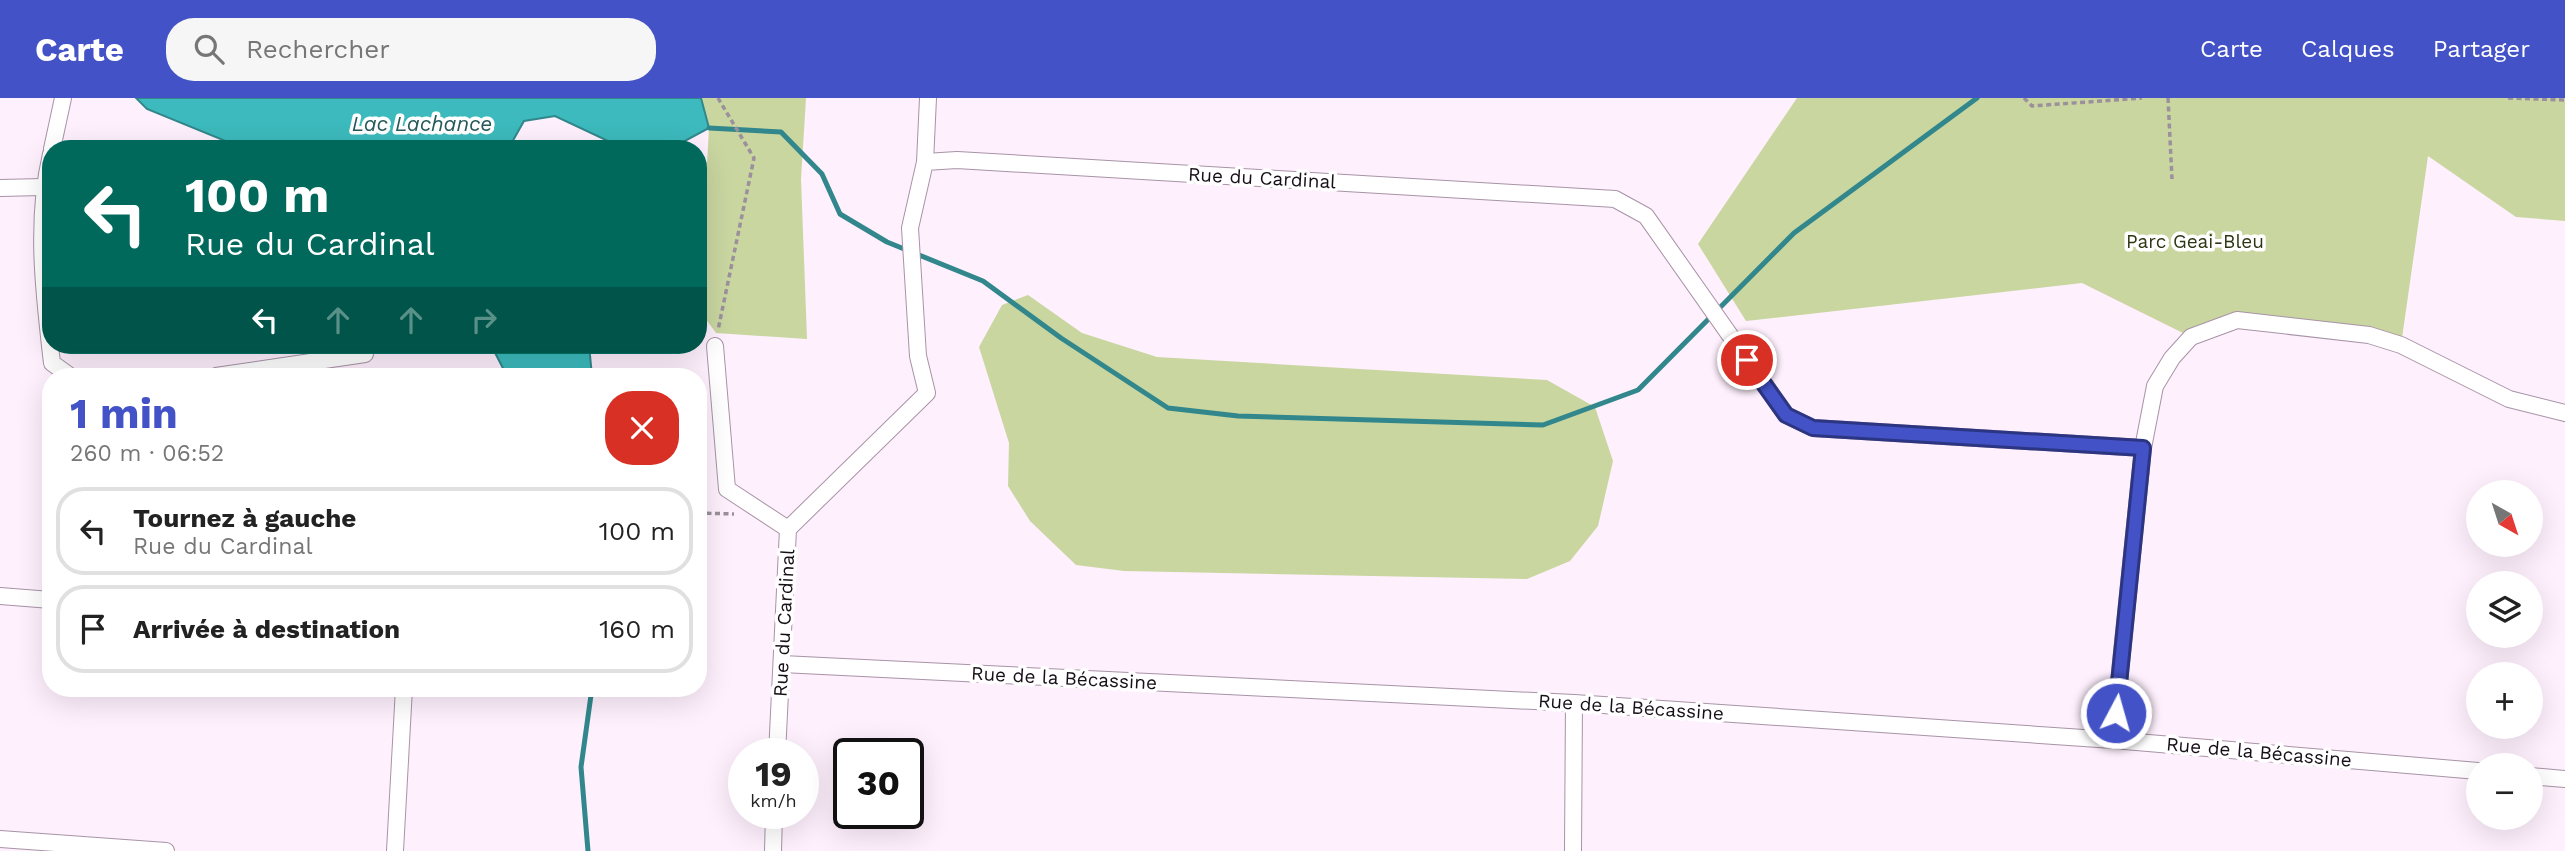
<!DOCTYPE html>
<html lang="fr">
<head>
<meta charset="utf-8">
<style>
  body { margin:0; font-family:"Work Sans",sans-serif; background:#f6f6f6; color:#222; height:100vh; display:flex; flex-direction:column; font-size:26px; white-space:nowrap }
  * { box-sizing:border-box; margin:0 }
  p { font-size:23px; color:#767676 }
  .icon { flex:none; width:38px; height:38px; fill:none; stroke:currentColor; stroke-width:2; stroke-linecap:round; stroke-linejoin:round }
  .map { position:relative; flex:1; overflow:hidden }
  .side { position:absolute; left:42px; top:270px; width:665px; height:329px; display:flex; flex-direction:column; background:#fff; border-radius:28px; box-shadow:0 7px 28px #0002 }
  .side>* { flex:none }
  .guide { position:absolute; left:42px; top:42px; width:665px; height:214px; border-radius:28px; box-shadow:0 7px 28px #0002; background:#00695c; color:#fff; overflow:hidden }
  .needle { width:46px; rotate:141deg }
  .controls { position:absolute; left:2466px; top:382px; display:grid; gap:14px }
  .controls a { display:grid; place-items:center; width:77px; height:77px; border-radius:50%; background:#fff; box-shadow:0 7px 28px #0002; font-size:35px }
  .speed { position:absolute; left:728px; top:640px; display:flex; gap:14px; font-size:35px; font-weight:700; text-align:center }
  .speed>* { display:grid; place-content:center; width:91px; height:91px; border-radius:50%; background:#fff; box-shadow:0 7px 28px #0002; line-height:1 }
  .speed small { font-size:18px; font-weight:400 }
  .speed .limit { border:4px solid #111; border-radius:10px; background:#fff; color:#111 }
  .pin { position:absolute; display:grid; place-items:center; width:60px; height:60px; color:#fff; margin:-30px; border:4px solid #fff; border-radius:50%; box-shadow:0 2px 7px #0007 }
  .me { position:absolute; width:77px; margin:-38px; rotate:6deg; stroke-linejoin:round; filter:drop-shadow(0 0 5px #0008) }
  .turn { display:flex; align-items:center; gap:24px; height:147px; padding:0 28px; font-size:32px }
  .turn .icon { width:91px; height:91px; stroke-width:2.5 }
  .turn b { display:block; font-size:49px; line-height:60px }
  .lanes { display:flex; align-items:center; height:66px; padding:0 28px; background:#0003; justify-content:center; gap:35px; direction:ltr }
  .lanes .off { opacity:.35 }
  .round { display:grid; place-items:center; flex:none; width:74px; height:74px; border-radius:28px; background:#f6f6f6 }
  .headline { display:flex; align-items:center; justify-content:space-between; height:119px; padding:0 28px }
  h1 { font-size:42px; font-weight:700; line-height:52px; color:#4352c6 }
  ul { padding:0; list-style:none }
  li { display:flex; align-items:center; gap:21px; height:88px; margin:0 14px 10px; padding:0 14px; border:4px solid #e0e0e0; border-radius:28px }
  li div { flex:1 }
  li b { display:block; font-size:26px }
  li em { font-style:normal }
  header { display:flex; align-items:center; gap:42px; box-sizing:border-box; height:98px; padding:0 35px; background:#4352c6; color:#fff }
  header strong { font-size:33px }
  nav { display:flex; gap:38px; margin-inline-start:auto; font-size:24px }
  .search { width:490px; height:63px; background:#f6f6f6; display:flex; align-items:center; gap:18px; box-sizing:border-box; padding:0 24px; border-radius:28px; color:#767676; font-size:26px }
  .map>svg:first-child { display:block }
  .green { fill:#c9d6a0 }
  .water { fill:#3cbabd; stroke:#31878b; stroke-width:2 }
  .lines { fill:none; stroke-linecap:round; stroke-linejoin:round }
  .stream { stroke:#31878b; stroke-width:5 }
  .street-casing { stroke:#a893a7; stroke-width:18 }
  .path { stroke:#9b909b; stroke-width:3.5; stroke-dasharray:5 3.5; stroke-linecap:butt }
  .street { stroke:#fff; stroke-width:16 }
  .route-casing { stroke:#2c3581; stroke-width:18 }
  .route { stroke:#4352c6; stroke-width:12 }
  .labels { text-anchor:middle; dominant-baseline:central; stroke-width:7; stroke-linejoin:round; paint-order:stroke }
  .street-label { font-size:19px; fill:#170f17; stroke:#fff }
  .park-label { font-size:19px; fill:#2f3613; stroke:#fff }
  .water-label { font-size:21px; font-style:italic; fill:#25595a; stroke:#fff }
</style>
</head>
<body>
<header>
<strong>Carte</strong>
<div class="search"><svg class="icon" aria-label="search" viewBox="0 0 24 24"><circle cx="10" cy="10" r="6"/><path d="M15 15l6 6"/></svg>Rechercher</div>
<nav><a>Carte</a><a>Calques</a><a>Partager</a></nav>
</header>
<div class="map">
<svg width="2565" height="753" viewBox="0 0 2565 753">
  <rect width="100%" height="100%" fill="#fef0fd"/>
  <g class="green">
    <path d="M701,0H806L801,81L807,241L716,235L699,212L709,30Z"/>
    <path d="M1797,0H2565V123L2516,119L2428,58L2401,247L2237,222L2191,239L2082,185L1746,223L1698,146Z"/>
    <path d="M1028,197L1082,235L1157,259L1547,282L1595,309L1613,363L1598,428L1570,463L1527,481L1124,473L1076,467L1030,423L1008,388L1009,345L979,249L1002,207Z"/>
  </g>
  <g class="water">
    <path d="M136,0H701L709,30L670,51H625L555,18L524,23L511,46L513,51H245L147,11Z"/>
    <path d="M491,247H589L592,278H507Z"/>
  </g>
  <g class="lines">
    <g class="stream">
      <path d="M709,30L781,34L822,76L840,116L887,144L983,183L1061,240L1168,310L1238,318L1543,327L1638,292L1794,135L1977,0"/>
      <path d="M588,753L581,669L592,590"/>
    </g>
    <defs>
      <g id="street">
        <path d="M52,51L63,0"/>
        <path d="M51,56C35,124 44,196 52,265L70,278"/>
        <path d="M925,64L928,0"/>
        <path d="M0,90L43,89"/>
        <path d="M715,248L727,391L788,431"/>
        <path d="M216,278L365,256"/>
        <path d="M0,498L51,502"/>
        <path d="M782,566L1574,605L2113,642L2478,673"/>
        <path d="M2113,642L2143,350L2155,288L2172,260L2191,239L2237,222L2369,237L2401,247L2509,301L2565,315"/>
        <path d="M777,656L788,431L927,295L918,258L910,130L925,64L957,62L1615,101L1646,118L1786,317L1813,330L2143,350"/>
        <path d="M2530,678L2565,681"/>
        <path d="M0,741L166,753"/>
        <path d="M395,753L404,590"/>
        <path d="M773,753L774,716"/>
        <path d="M1573,753L1574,605"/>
      </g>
    </defs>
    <use href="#street" class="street-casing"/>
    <g class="path">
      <path d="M718,0L754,60L718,232"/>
      <path d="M2024,0L2032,8L2142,0"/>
      <path d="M2168,0L2172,81"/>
      <path d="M2508,0L2565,2"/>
      <path d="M698,415L734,416"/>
    </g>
    <use href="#street" class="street"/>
  </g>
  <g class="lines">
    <defs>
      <path id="route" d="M1747,262L1786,317L1813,330L2143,350L2116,615"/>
    </defs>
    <use href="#route" class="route-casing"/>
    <use href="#route" class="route"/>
  </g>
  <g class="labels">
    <g class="street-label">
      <text transform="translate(1262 80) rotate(3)">Rue du Cardinal</text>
      <text transform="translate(784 525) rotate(-87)">Rue du Cardinal</text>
      <text transform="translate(1064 580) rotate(3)">Rue de la Bécassine</text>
      <text transform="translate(1631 609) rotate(4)">Rue de la Bécassine</text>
      <text transform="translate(2259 654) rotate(5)">Rue de la Bécassine</text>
    </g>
    <g class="park-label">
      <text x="2195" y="143">Parc Geai-Bleu</text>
    </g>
    <g class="water-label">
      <text x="422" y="25">Lac Lachance</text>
    </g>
  </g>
</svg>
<div class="controls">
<a><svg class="needle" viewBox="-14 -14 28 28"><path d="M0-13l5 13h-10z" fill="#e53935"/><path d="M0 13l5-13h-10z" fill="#767676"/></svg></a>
<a><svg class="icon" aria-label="layers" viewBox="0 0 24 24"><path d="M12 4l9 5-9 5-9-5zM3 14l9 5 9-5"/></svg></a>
<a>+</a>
<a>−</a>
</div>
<div class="speed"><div>19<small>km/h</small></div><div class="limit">30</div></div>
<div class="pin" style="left:1747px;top:262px;background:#d93025"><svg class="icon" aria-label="arrive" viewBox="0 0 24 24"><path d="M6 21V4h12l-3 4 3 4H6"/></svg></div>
<svg class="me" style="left:2116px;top:615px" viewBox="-20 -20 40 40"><circle r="17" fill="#4352c6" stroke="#fff" stroke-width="3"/><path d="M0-11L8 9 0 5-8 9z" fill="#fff"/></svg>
<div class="guide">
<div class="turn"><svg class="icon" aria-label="left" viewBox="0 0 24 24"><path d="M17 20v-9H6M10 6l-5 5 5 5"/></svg><div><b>100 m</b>Rue du Cardinal</div></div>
<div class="lanes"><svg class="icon" aria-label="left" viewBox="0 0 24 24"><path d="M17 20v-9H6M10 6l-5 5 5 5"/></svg><svg class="icon off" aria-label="ahead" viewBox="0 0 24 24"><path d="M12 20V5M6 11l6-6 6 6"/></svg><svg class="icon off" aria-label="ahead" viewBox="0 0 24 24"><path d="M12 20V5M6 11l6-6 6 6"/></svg><svg class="icon off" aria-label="right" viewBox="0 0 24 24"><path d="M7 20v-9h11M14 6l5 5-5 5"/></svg></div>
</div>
<section class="side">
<div class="headline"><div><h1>1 min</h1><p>260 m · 06:52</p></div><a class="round" style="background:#d93025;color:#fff"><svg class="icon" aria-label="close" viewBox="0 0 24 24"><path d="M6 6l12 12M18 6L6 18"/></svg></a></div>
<ul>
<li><svg class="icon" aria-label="left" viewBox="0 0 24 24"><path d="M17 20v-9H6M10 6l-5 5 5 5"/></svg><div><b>Tournez à gauche</b><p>Rue du Cardinal</p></div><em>100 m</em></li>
<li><svg class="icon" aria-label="arrive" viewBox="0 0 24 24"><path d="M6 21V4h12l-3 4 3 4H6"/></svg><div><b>Arrivée à destination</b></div><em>160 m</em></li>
</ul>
</section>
</div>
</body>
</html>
